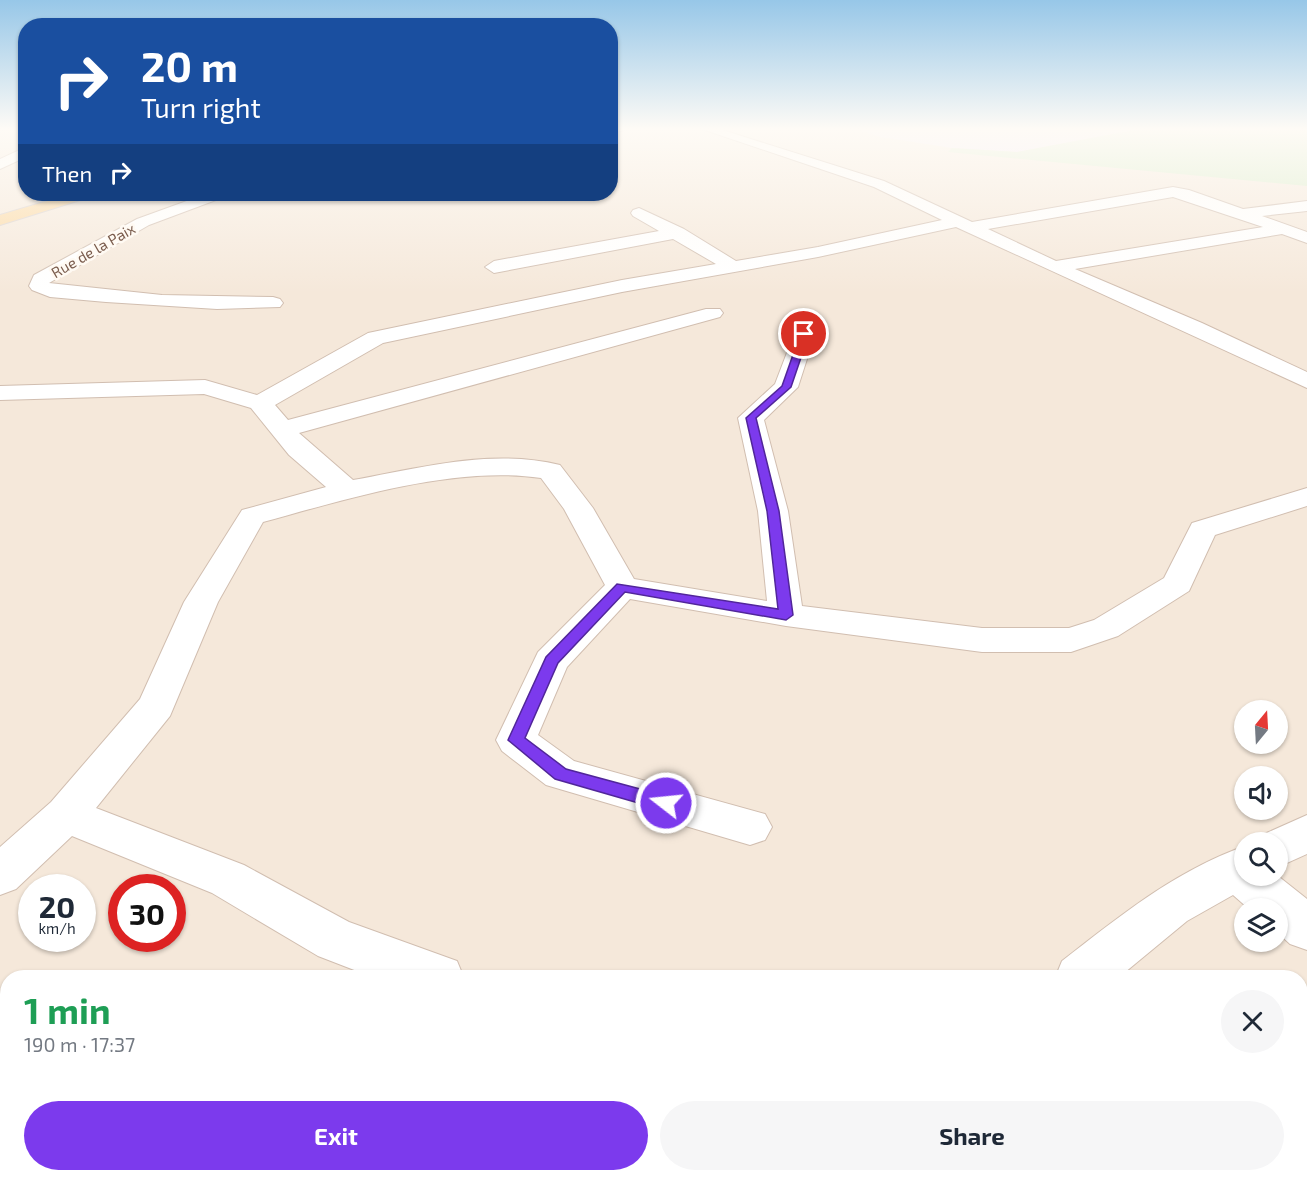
<!DOCTYPE html>
<html lang="en">
<head>
<meta charset="utf-8">
<style>
  body { margin:0; font-family:"Exo 2",sans-serif; background:#f6f6f7; color:#1f2937; height:100vh; display:flex; flex-direction:column; font-size:22px; white-space:nowrap }
  * { box-sizing:border-box; margin:0 }
  p { font-size:20px; color:#747a83 }
  .icon { flex:none; width:33px; height:33px; fill:none; stroke:currentColor; stroke-width:2; stroke-linecap:round; stroke-linejoin:round }
  .map { position:relative; flex:1; overflow:hidden }
  .drawer { position:absolute; left:0px; top:970px; width:1308px; height:212px; display:flex; flex-direction:column; background:#fff; border-radius:24px 24px 0 0; box-shadow:0 2px 4px #0004 }
  .drawer>* { flex:none }
  .banner { position:absolute; left:18px; top:18px; width:600px; height:183px; border-radius:24px; box-shadow:0 2px 4px #0004; background:#1a4fa0; color:#fff; overflow:hidden }
  .needle { width:39px; rotate:18deg }
  .fabs { position:absolute; left:1234px; top:700px; display:grid; gap:12px }
  .fabs a { display:grid; place-items:center; width:54px; height:54px; border-radius:50%; background:#fff; box-shadow:0 2px 4px #0004; font-size:30px }
  .speed { position:absolute; left:18px; top:874px; display:flex; gap:12px; font-size:30px; font-weight:700; text-align:center }
  .speed>* { display:grid; place-content:center; width:78px; height:78px; border-radius:50%; background:#fff; box-shadow:0 2px 4px #0004; line-height:1 }
  .speed small { font-size:15px; font-weight:400 }
  .speed .limit { border:9px solid #d22; background:#fff; color:#111 }
  .pin { position:absolute; display:grid; place-items:center; width:51px; height:51px; color:#fff; margin:-26px; border:3px solid #fff; border-radius:50%; box-shadow:0 2px 6px #0007 }
  .me { position:absolute; width:66px; margin:-33px; rotate:286deg; stroke-linejoin:round; filter:drop-shadow(0 0 4px #0008) }
  .turn { display:flex; align-items:center; gap:21px; height:126px; padding:0 24px; font-size:27px }
  .turn .icon { width:78px; height:78px; stroke-width:2.5 }
  .turn b { display:block; font-size:42px; line-height:51px }
  .then { display:flex; align-items:center; height:57px; padding:0 24px; background:#0003; gap:12px; font-size:22px }
  .round { display:grid; place-items:center; flex:none; width:63px; height:63px; border-radius:32px; background:#f6f6f7 }
  .head { display:flex; align-items:center; justify-content:space-between; height:102px; padding:0 24px }
  h1 { font-size:36px; font-weight:700; line-height:45px; color:#1e9e55 }
  .action { display:flex; gap:12px; margin-top:auto; padding:12px 24px }
  .action a { flex:1; height:69px; border-radius:36px; background:#7c3aed; color:#fff; font-size:24px; font-weight:700; line-height:69px; text-align:center }
  .action a+a { background:#f6f6f7; color:#1f2937 }
  .map>svg:first-child { display:block }
  .residential { fill:#f5e8da; fill-rule:evenodd }
  .education { fill:#f3e8fa }
  .green { fill:#d8ecc9 }
  .lines { fill:none; stroke-linecap:round; stroke-linejoin:round }
  .street-casing { stroke:#d1beb0; stroke-width:2 }
  .primary-casing { stroke:#dad1cd; stroke-width:2 }
  .street { fill:#fff; fill-rule:evenodd }
  .primary { fill:#fbd9a5; fill-rule:evenodd }
  .route { fill:#7c3aed; stroke:#51269a; stroke-width:1.5 }
  .labels { text-anchor:middle; dominant-baseline:central; stroke-width:5; stroke-linejoin:round; paint-order:stroke }
  .far-street-label { font-size:15px; fill:#7a5c4d; stroke:#fffaf3 }
</style>
</head>
<body>
<div class="map">
<svg width="1307" height="1181" viewBox="0 0 1307 1181">
  <rect width="100%" height="100%" fill="#fdf6ec"/>
  <path class="residential" d="M0,128H25L26,194H610L611,128H1142L1059,145L1307,183V1181H0ZM1245,711H1278V744H1245ZM1245,777H1278V810H1245ZM1245,843H1278V876H1245ZM32,888H82V939H32ZM122,888H172V939H122ZM1245,909H1278V942H1245ZM8,978H1300V1174H8Z"/>
  <path class="education" d="M852,128H1144L1017,152L952,148L881,137Z"/>
  <path class="green" d="M1144,128H1307V186L948,152L952,148L1017,152Z"/>
  <g class="lines">
    <defs>
      <g id="street">
        <path d="M610,128H631L610,134Z"/>
        <path d="M699,128H716L884,181L972,222L1173,187L1189,190L1243,209L1307,201V211L1262,216L1307,232V243L1282,234L1075,269L1202,323L1307,372V388L956,227L818,257L622,292L383,343L275,405L288,420L706,309H720L723,313L720,317L299,433L353,480C420,468 492,448 560,465L593,508L634,579L767,601L758,511L738,418L775,384L796,329H812L815,334L798,387L764,420L788,511L802,606L982,628H1069L1094,620L1164,578L1192,523L1307,488V506L1215,535L1189,591L1118,636L1071,652H982L786,626L630,599L567,667L538,735L574,761L765,814L772,827L765,840L750,845L546,785L502,751L496,740L538,652L605,585L564,509L541,478C455,465 347,499 263,522L218,602L170,716L96,808L244,865L349,922L457,961L464,978H375L318,956L212,893L72,836L16,889L0,895V847L51,802L140,699L184,602L242,510L326,487L289,455L251,408L204,394L0,400V386L205,380L257,395L368,333L622,280L716,264L673,239L494,273L485,267L494,261L659,231L633,216L631,213L633,210L639,208L684,229L736,261L818,247L942,220L874,187ZM1173,197L1263,227L1056,261L988,229Z"/>
        <path d="M26,147V157L0,169V159Z"/>
        <path d="M206,194H227L224,197L149,225L49,283L162,295L273,297L280,299L283,303L280,307L217,309L106,302L50,297L32,290L29,286L34,275L137,219Z"/>
        <path d="M1307,815V854L1278,867V843H1258L1262,835Z"/>
        <path d="M1245,846V876H1278L1307,899V950L1290,944L1278,933V909H1249L1233,895L1187,921L1118,978H1055L1062,961C1120,916 1175,871 1245,846Z"/>
        <path d="M302,1174H362L360,1181H299Z"/>
        <path d="M853,1174H912L911,1181H851Z"/>
      </g>
      <path id="primary" d="M71,194H93L90,197L0,225V215Z"/>
    </defs>
    <use href="#street" class="street-casing"/>
    <use href="#primary" class="primary-casing"/>
    <use href="#street" class="street"/>
    <use href="#primary" class="primary"/>
  </g>
  <linearGradient id="sky" x2="0" y2="1"><stop stop-color="#97c7e8"/><stop offset="0.44" stop-color="#fefbf6"/><stop offset="1" stop-color="#fefbf6" stop-opacity="0"/></linearGradient>
  <rect width="1307" height="293" fill="url(#sky)"/>
  <path class="route" d="M801,332L809,334L791,387L756,418L779,511L793,615L786,620L625,592L558,663L525,738L566,769L666,796L672,798L675,803L672,808L666,811L555,779L508,740L546,657L617,584L778,609L767,511L746,418L782,386Z"/>
  <g class="labels">
    <g class="far-street-label">
      <text transform="translate(93 250) rotate(-30)">Rue de la Paix</text>
    </g>
  </g>
</svg>
<div class="fabs">
<a><svg class="needle" viewBox="-14 -14 28 28"><path d="M0-13l5 13h-10z" fill="#e53935"/><path d="M0 13l5-13h-10z" fill="#747a83"/></svg></a>
<a><svg class="icon" aria-label="sound" viewBox="0 0 24 24"><path d="M4 9h4l5-4v14l-5-4H4zM17 9q2 3 0 6"/></svg></a>
<a><svg class="icon" aria-label="search" viewBox="0 0 24 24"><circle cx="10" cy="10" r="6"/><path d="M15 15l6 6"/></svg></a>
<a><svg class="icon" aria-label="layers" viewBox="0 0 24 24"><path d="M12 4l9 5-9 5-9-5zM3 14l9 5 9-5"/></svg></a>
</div>
<div class="speed"><div>20<small>km/h</small></div><div class="limit">30</div></div>
<div class="pin" style="left:804px;top:334px;background:#d93025"><svg class="icon" aria-label="arrive" viewBox="0 0 24 24"><path d="M6 21V4h12l-3 4 3 4H6"/></svg></div>
<svg class="me" style="left:666px;top:803px" viewBox="-20 -20 40 40"><circle r="17" fill="#7c3aed" stroke="#fff" stroke-width="3"/><path d="M0-11L8 9 0 5-8 9z" fill="#fff"/></svg>
<div class="banner">
<div class="turn"><svg class="icon" aria-label="right" viewBox="0 0 24 24"><path d="M7 20v-9h11M14 6l5 5-5 5"/></svg><div><b>20 m</b>Turn right</div></div>
<div class="then">Then<svg class="icon" aria-label="right" viewBox="0 0 24 24"><path d="M7 20v-9h11M14 6l5 5-5 5"/></svg></div>
</div>
<section class="drawer">
<div class="head"><div><h1>1 min</h1><p>190 m · 17:37</p></div><a class="round"><svg class="icon" aria-label="close" viewBox="0 0 24 24"><path d="M6 6l12 12M18 6L6 18"/></svg></a></div>
<div class="action"><a>Exit</a><a>Share</a></div>
</section>
</div>
</body>
</html>
